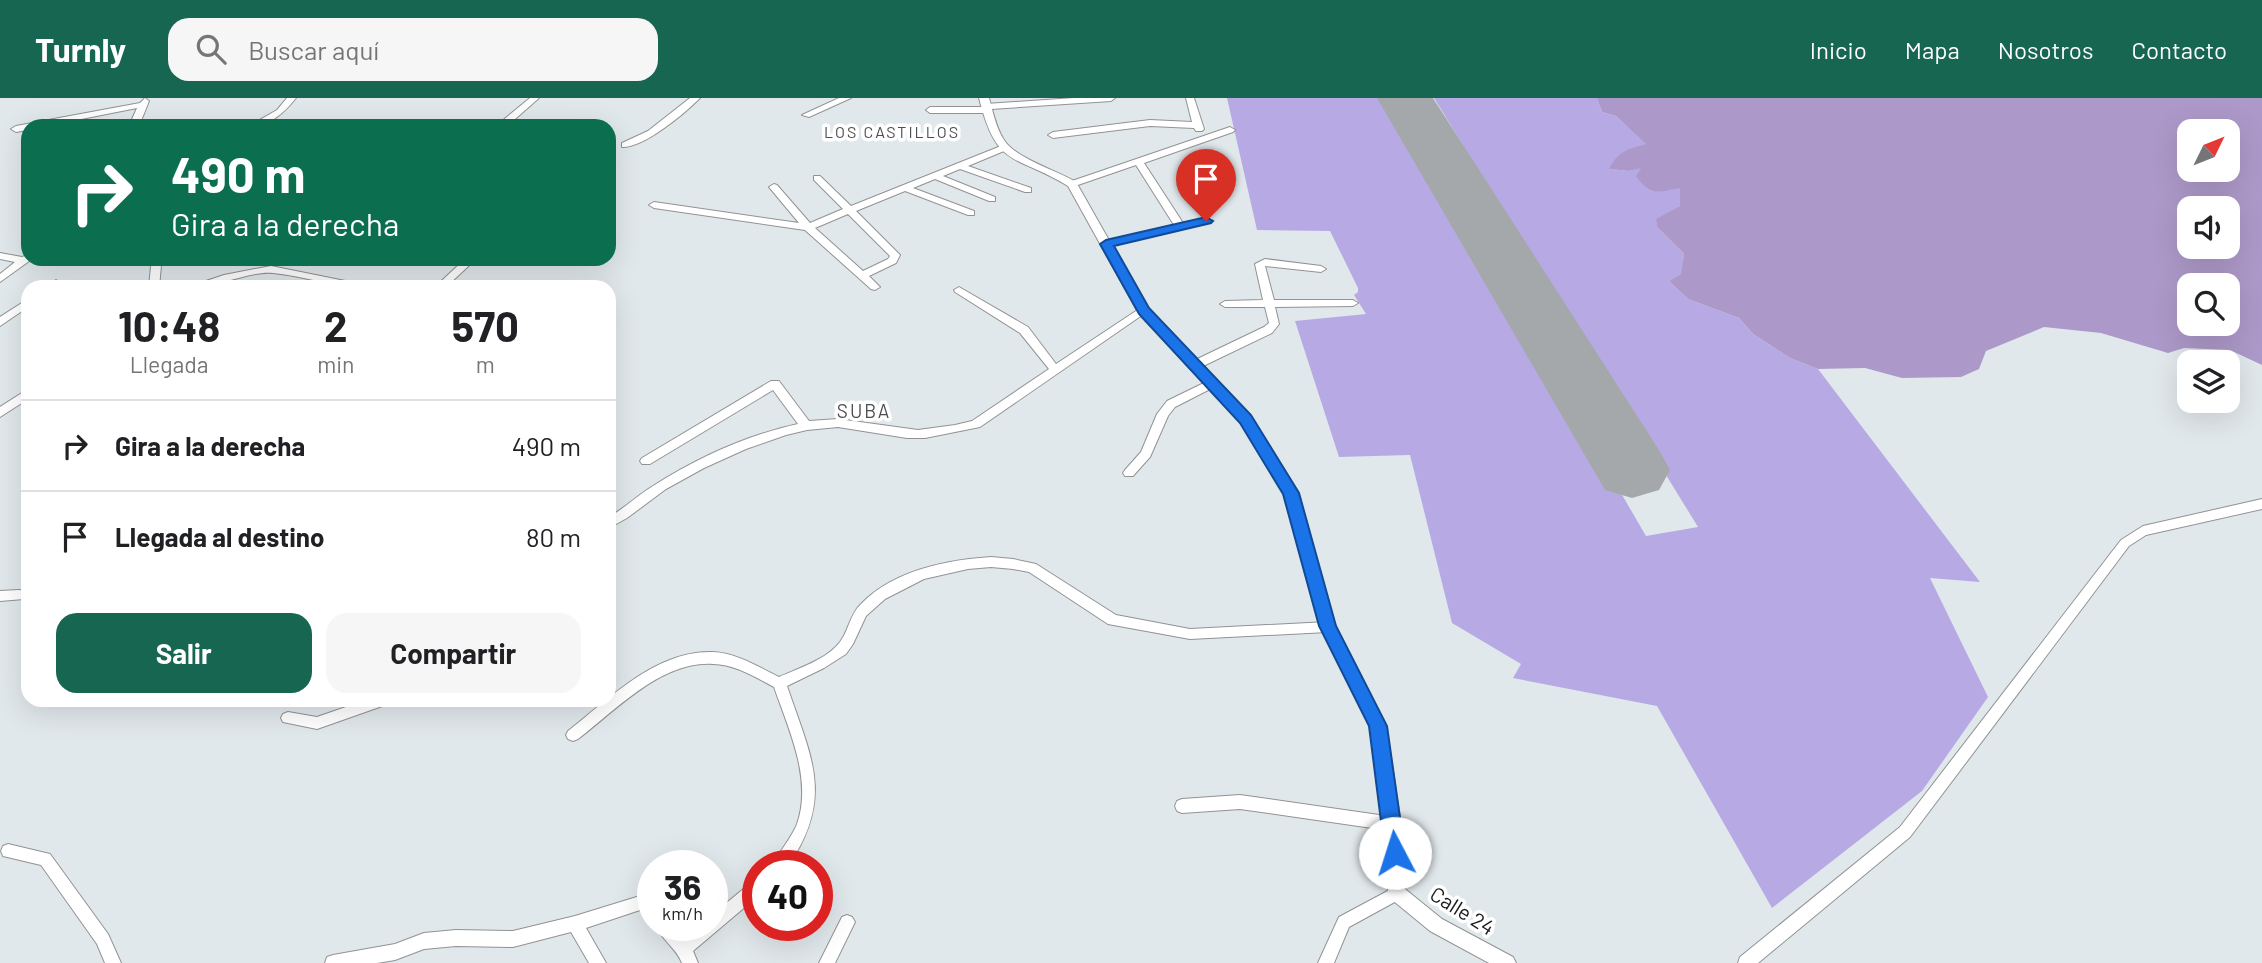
<!DOCTYPE html>
<html lang="es">
<head>
<meta charset="utf-8">
<style>
  body { margin:0; font-family:Barlow,sans-serif; background:#f6f6f6; color:#202124; height:100vh; display:flex; flex-direction:column; font-size:26px; white-space:nowrap }
  * { box-sizing:border-box; margin:0 }
  p { font-size:23px; color:#757577 }
  .icon { flex:none; width:38px; height:38px; fill:none; stroke:currentColor; stroke-width:2; stroke-linecap:round; stroke-linejoin:round }
  .map { position:relative; flex:1; overflow:hidden }
  .side { position:absolute; left:21px; top:182px; width:595px; height:427px; display:flex; flex-direction:column; background:#fff; border-radius:21px; box-shadow:0 7px 28px #0002 }
  .side>* { flex:none }
  .guide { position:absolute; left:21px; top:21px; width:595px; height:147px; border-radius:21px; box-shadow:0 7px 28px #0002; background:#0b6e4f; color:#fff; overflow:hidden }
  .needle { width:46px; rotate:47deg }
  .controls { position:absolute; left:2177px; top:21px; display:grid; gap:14px }
  .controls a { display:grid; place-items:center; width:63px; height:63px; border-radius:14px; background:#fff; box-shadow:0 7px 28px #0002; font-size:35px }
  .speed { position:absolute; left:637px; top:752px; display:flex; gap:14px; font-size:35px; font-weight:700; text-align:center }
  .speed>* { display:grid; place-content:center; width:91px; height:91px; border-radius:50%; background:#fff; box-shadow:0 7px 28px #0002; line-height:1 }
  .speed small { font-size:18px; font-weight:400 }
  .speed .limit { border:10px solid #d22; background:#fff; color:#111 }
  .pin { position:absolute; display:grid; place-items:center; width:60px; height:60px; color:#fff; margin:-72px -30px; border-radius:50% 50% 50% 0; rotate:-45deg; box-shadow:0 0 7px #0007 }
  .pin .icon { rotate:45deg }
  .me { position:absolute; width:77px; margin:-38px; rotate:355deg; stroke-linejoin:round; filter:drop-shadow(0 0 5px #0008) }
  .turn { display:flex; align-items:center; gap:24px; height:147px; padding:0 35px; font-size:32px }
  .turn .icon { width:91px; height:91px; stroke-width:2.5 }
  .turn b { display:block; font-size:49px; line-height:60px }
  .eta { display:flex; justify-content:space-evenly; align-items:center; height:119px; text-align:center }
  .eta b { font-size:42px; font-weight:700; line-height:49px }
  .button { display:flex; gap:14px; margin-top:auto; padding:14px 35px }
  .button a { flex:1; height:80px; border-radius:21px; background:#176652; color:#fff; font-size:28px; font-weight:700; line-height:80px; text-align:center }
  .button a+a { background:#f6f6f6; color:#202124 }
  ul { padding:0; list-style:none }
  li { display:flex; align-items:center; gap:21px; height:91px; padding:0 35px; border-top:2px solid #e0e0e0 }
  li div { flex:1 }
  li b { display:block; font-size:26px }
  li em { font-style:normal }
  header { display:flex; align-items:center; gap:42px; box-sizing:border-box; height:98px; padding:0 35px; background:#176652; color:#fff }
  header strong { font-size:33px }
  nav { display:flex; gap:38px; margin-inline-start:auto; font-size:24px }
  .search { width:490px; height:63px; background:#f6f6f6; display:flex; align-items:center; gap:18px; box-sizing:border-box; padding:0 24px; border-radius:21px; color:#757577; font-size:26px }
  .map>svg:first-child { display:block }
  .grass { fill:#b7aae4 }
  .forest { fill:#ad99c9; fill-rule:evenodd }
  .lines { fill:none; stroke-linecap:round; stroke-linejoin:round }
  .runway { fill:#a5a8aa; fill-rule:evenodd }
  .minor-casing { stroke:#929292; stroke-width:2 }
  .tertiary-casing { stroke:#929292; stroke-width:2 }
  .minor { fill:#fff; fill-rule:evenodd }
  .tertiary { fill:#fff; fill-rule:evenodd }
  .route { fill:#1a73e8; stroke:#114b97; stroke-width:2 }
  .labels { text-anchor:middle; dominant-baseline:central; stroke-width:7; stroke-linejoin:round; paint-order:stroke }
  .far-neighbourhood-label { font-size:16px; letter-spacing:2px; fill:#4e4e4e; stroke:#fff }
  .neighbourhood-label { font-size:19px; letter-spacing:2px; fill:#4e4e4e; stroke:#fff }
  .near-street-label { font-size:21px; fill:#1b1b1b; stroke:#fff }
</style>
</head>
<body>
<header>
<strong>Turnly</strong>
<div class="search"><svg class="icon" aria-label="search" viewBox="0 0 24 24"><circle cx="10" cy="10" r="6"/><path d="M15 15l6 6"/></svg>Buscar aquí</div>
<nav><a>Inicio</a><a>Mapa</a><a>Nosotros</a><a>Contacto</a></nav>
</header>
<div class="map">
<svg width="2262" height="865" viewBox="0 0 2262 865">
  <rect width="100%" height="100%" fill="#e1e8ec"/>
  <path class="grass" d="M1227,0H1391L1646,438L1698,429L1434,0H1597L1602,14L1616,18L1647,46L1610,71L1629,73L1642,69L1680,89V108L1658,130L1684,156L1682,176L1669,183L1688,201L1739,220L1753,236L1790,260L1818,271L1980,484L1930,480L1988,599L1922,693L1772,810L1657,608L1513,580L1521,566L1452,525L1410,357L1339,359L1295,223L1366,216L1354,197L1358,194V190L1330,133L1257,132Z"/>
  <path class="forest" d="M1597,0H2262V267L2230,252L2184,250L2168,255L2101,235L2044,229L1986,253L1979,271L1961,279L1902,280L1865,270L1818,271L1790,260L1753,236L1739,220L1688,201L1669,183L1681,176L1684,156L1658,130L1656,121L1680,108V90C1658,94 1651,99 1636,78L1641,70L1629,73L1609,71C1618,53 1628,51 1646,46L1616,18L1602,14ZM2189,33H2228V72H2189ZM2189,110H2228V149H2189ZM2189,187H2228V226H2189Z"/>
  <g class="lines">
    <path class="runway" d="M1377,0H1433L1659,352L1670,372L1659,392L1632,400L1605,392Z"/>
    <defs>
      <g id="minor">
        <path d="M145,0L149,3L139,28H129L137,10L46,28H28V32L16,34L11,31L16,28L140,5Z"/>
        <path d="M287,0H296C284,15 270,28 249,28L277,12Z"/>
        <path d="M530,0H539L507,28H496Z"/>
        <path d="M690,0H700C685,15 644,50 622,49V45L648,33Z"/>
        <path d="M839,0H851L809,19L802,17Z"/>
        <path d="M1074,0H1115L1111,3L991,11L987,15H930L926,12L930,9H982L986,6Z"/>
        <path d="M1186,0H1194L1204,31L1202,33H1196L1194,30L1150,28L1053,40L1048,37L1053,34L1150,22L1192,24Z"/>
        <path d="M1230,29L1235,32L1233,34L1144,65L1183,125L1206,120L1209,121V125L1106,149L1102,148V144L1174,127L1136,67L1072,89L1069,88V84Z"/>
        <path d="M1001,48L1004,49V53L968,68L1031,90V94H1025L960,71L943,78L995,99V103H989L935,81L913,90L974,113V117H968L905,93L856,113L900,157L896,165L869,178L880,189L875,192L871,191L805,132L654,110L649,107L654,104L799,125L769,89L774,86L777,87L810,125L843,111L814,82V78H820L851,108ZM848,116L890,158L888,161L863,173L815,130Z"/>
        <path d="M0,155L22,159L28,157V161H32L0,184V176L15,164L0,161Z"/>
        <path d="M465,161H476L446,189H435Z"/>
        <path d="M1265,161L1321,168L1326,171L1321,174L1265,168L1274,202H1353L1358,205L1353,208L1275,209L1279,226L1272,235L1199,270H1191L1190,267L1191,264L1264,229L1269,225L1265,209H1225L1220,206L1225,203L1263,202L1255,166Z"/>
        <path d="M156,165L161,168L159,189H149L151,168Z"/>
        <path d="M271,168L360,186L365,189C332,189 305,178 273,175C249,173 219,189 193,189L194,187L224,177Z"/>
        <path d="M56,182L61,185L58,189H46Z"/>
        <path d="M959,189L1028,229L1056,266L1139,211H1147L1148,213L980,329L925,340H907L838,329L807,332L786,337L746,351L704,370L666,391L627,420L609,430V419C625,410 638,397 653,388C697,360 747,337 798,326L773,292L650,366H642L640,363L642,360L771,283H779L809,323L838,321L918,332L955,327L972,323L1049,271L1020,235L955,194L954,192Z"/>
        <path d="M28,201V209L0,228V219Z"/>
        <path d="M1212,281L1216,282L1218,285L1216,288L1175,309L1168,318L1150,359L1133,378H1125L1123,375L1125,372L1141,354L1157,316L1167,303Z"/>
        <path d="M28,291V301L0,319V309Z"/>
        <path d="M2262,401V411L2146,437L2129,448L1910,739L1758,865H1738L1740,859L1900,729L2121,442L2143,428Z"/>
        <path d="M991,459L1013,461L1036,466L1116,517L1190,531L1328,524L1333,525L1335,529L1333,533L1328,534L1190,541L1108,526L1029,474L1013,471L991,469L968,471L924,481L885,501L866,518L853,546L846,556L824,570L787,588C811,659 835,699 788,768H773C779,753 791,741 797,726C813,681 788,630 774,589C755,579 734,566 713,566C661,563 616,612 578,641L573,643L568,641L566,637L568,633C609,601 656,552 713,554C736,555 759,569 779,579C799,570 826,562 840,544C849,532 850,516 861,506C894,472 946,462 991,459Z"/>
        <path d="M19,492L24,493L25,497L24,501L0,503V493Z"/>
        <path d="M366,602H390L388,606L317,631L283,624L281,620L283,616L288,614L317,619Z"/>
        <path d="M1240,697L1393,719L1398,721L1400,726L1398,731L1393,733L1240,711L1182,715L1177,713L1175,708L1177,703L1182,701Z"/>
        <path d="M8,746L50,756L108,836L121,865H105L97,846L41,767L3,758L1,753L3,748Z"/>
        <path d="M758,781V798L693,853L698,865H682C676,850 662,842 656,828H674L685,839L699,828H712V817L753,783Z"/>
        <path d="M1397,788L1402,790L1405,795L1402,800L1349,829L1334,865H1318L1339,819Z"/>
        <path d="M653,794V822L648,820L640,812L586,830L606,865H589L571,834L513,849L456,848L424,851L395,862L377,865H325L327,859L333,857L395,846L424,835L456,832L513,833L575,818Z"/>
        <path d="M847,817L852,819L855,824L835,865H819L842,819Z"/>
      </g>
      <path id="tertiary" d="M979,0H989C993,14 996,30 1004,42C1015,60 1056,72 1076,84L1148,211L1250,318L1298,395L1335,529L1386,628L1401,726L1405,791L1442,821L1513,859L1516,865H1489L1430,833L1391,801L1388,795L1385,726L1370,628L1321,529L1284,396L1240,324L1139,216L1068,88C1013,55 997,71 979,0Z"/>
    </defs>
    <use href="#minor" class="minor-casing"/>
    <use href="#tertiary" class="tertiary-casing"/>
    <use href="#minor" class="minor"/>
    <use href="#tertiary" class="tertiary"/>
  </g>
  <path class="route" d="M1206,119L1213,123L1211,125L1114,148L1149,210L1251,317L1299,395L1336,528L1387,628L1405,755L1402,761L1395,764L1388,761L1385,755L1369,628L1319,528L1283,396L1240,325L1139,216L1100,146L1106,142Z"/>
  <g class="labels">
    <g class="far-neighbourhood-label">
      <text x="892" y="33">LOS CASTILLOS</text>
    </g>
    <g class="neighbourhood-label">
      <text x="864" y="312">SUBA</text>
    </g>
    <g class="near-street-label">
      <text transform="translate(1463 812) rotate(32)">Calle 24</text>
    </g>
  </g>
</svg>
<div class="controls">
<a><svg class="needle" viewBox="-14 -14 28 28"><path d="M0-13l5 13h-10z" fill="#e53935"/><path d="M0 13l5-13h-10z" fill="#757577"/></svg></a>
<a><svg class="icon" aria-label="sound" viewBox="0 0 24 24"><path d="M4 9h4l5-4v14l-5-4H4zM17 9q2 3 0 6"/></svg></a>
<a><svg class="icon" aria-label="search" viewBox="0 0 24 24"><circle cx="10" cy="10" r="6"/><path d="M15 15l6 6"/></svg></a>
<a><svg class="icon" aria-label="layers" viewBox="0 0 24 24"><path d="M12 4l9 5-9 5-9-5zM3 14l9 5 9-5"/></svg></a>
</div>
<div class="speed"><div>36<small>km/h</small></div><div class="limit">40</div></div>
<div class="pin" style="left:1206px;top:123px;background:#d93025"><svg class="icon" aria-label="arrive" viewBox="0 0 24 24"><path d="M6 21V4h12l-3 4 3 4H6"/></svg></div>
<svg class="me" style="left:1395px;top:755px" viewBox="-20 -20 40 40"><circle r="19" fill="#fff"/><path d="M0-13L10 11 0 6-10 11z" fill="#1a73e8"/></svg>
<div class="guide">
<div class="turn"><svg class="icon" aria-label="right" viewBox="0 0 24 24"><path d="M7 20v-9h11M14 6l5 5-5 5"/></svg><div><b>490 m</b>Gira a la derecha</div></div>
</div>
<section class="side">
<div class="eta">
<div><b>10:48</b><p>Llegada</p></div>
<div><b>2</b><p>min</p></div>
<div><b>570</b><p>m</p></div>
</div>
<ul>
<li><svg class="icon" aria-label="right" viewBox="0 0 24 24"><path d="M7 20v-9h11M14 6l5 5-5 5"/></svg><div><b>Gira a la derecha</b></div><em>490 m</em></li>
<li><svg class="icon" aria-label="arrive" viewBox="0 0 24 24"><path d="M6 21V4h12l-3 4 3 4H6"/></svg><div><b>Llegada al destino</b></div><em>80 m</em></li>
</ul>
<div class="button"><a>Salir</a><a>Compartir</a></div>
</section>
</div>
</body>
</html>
